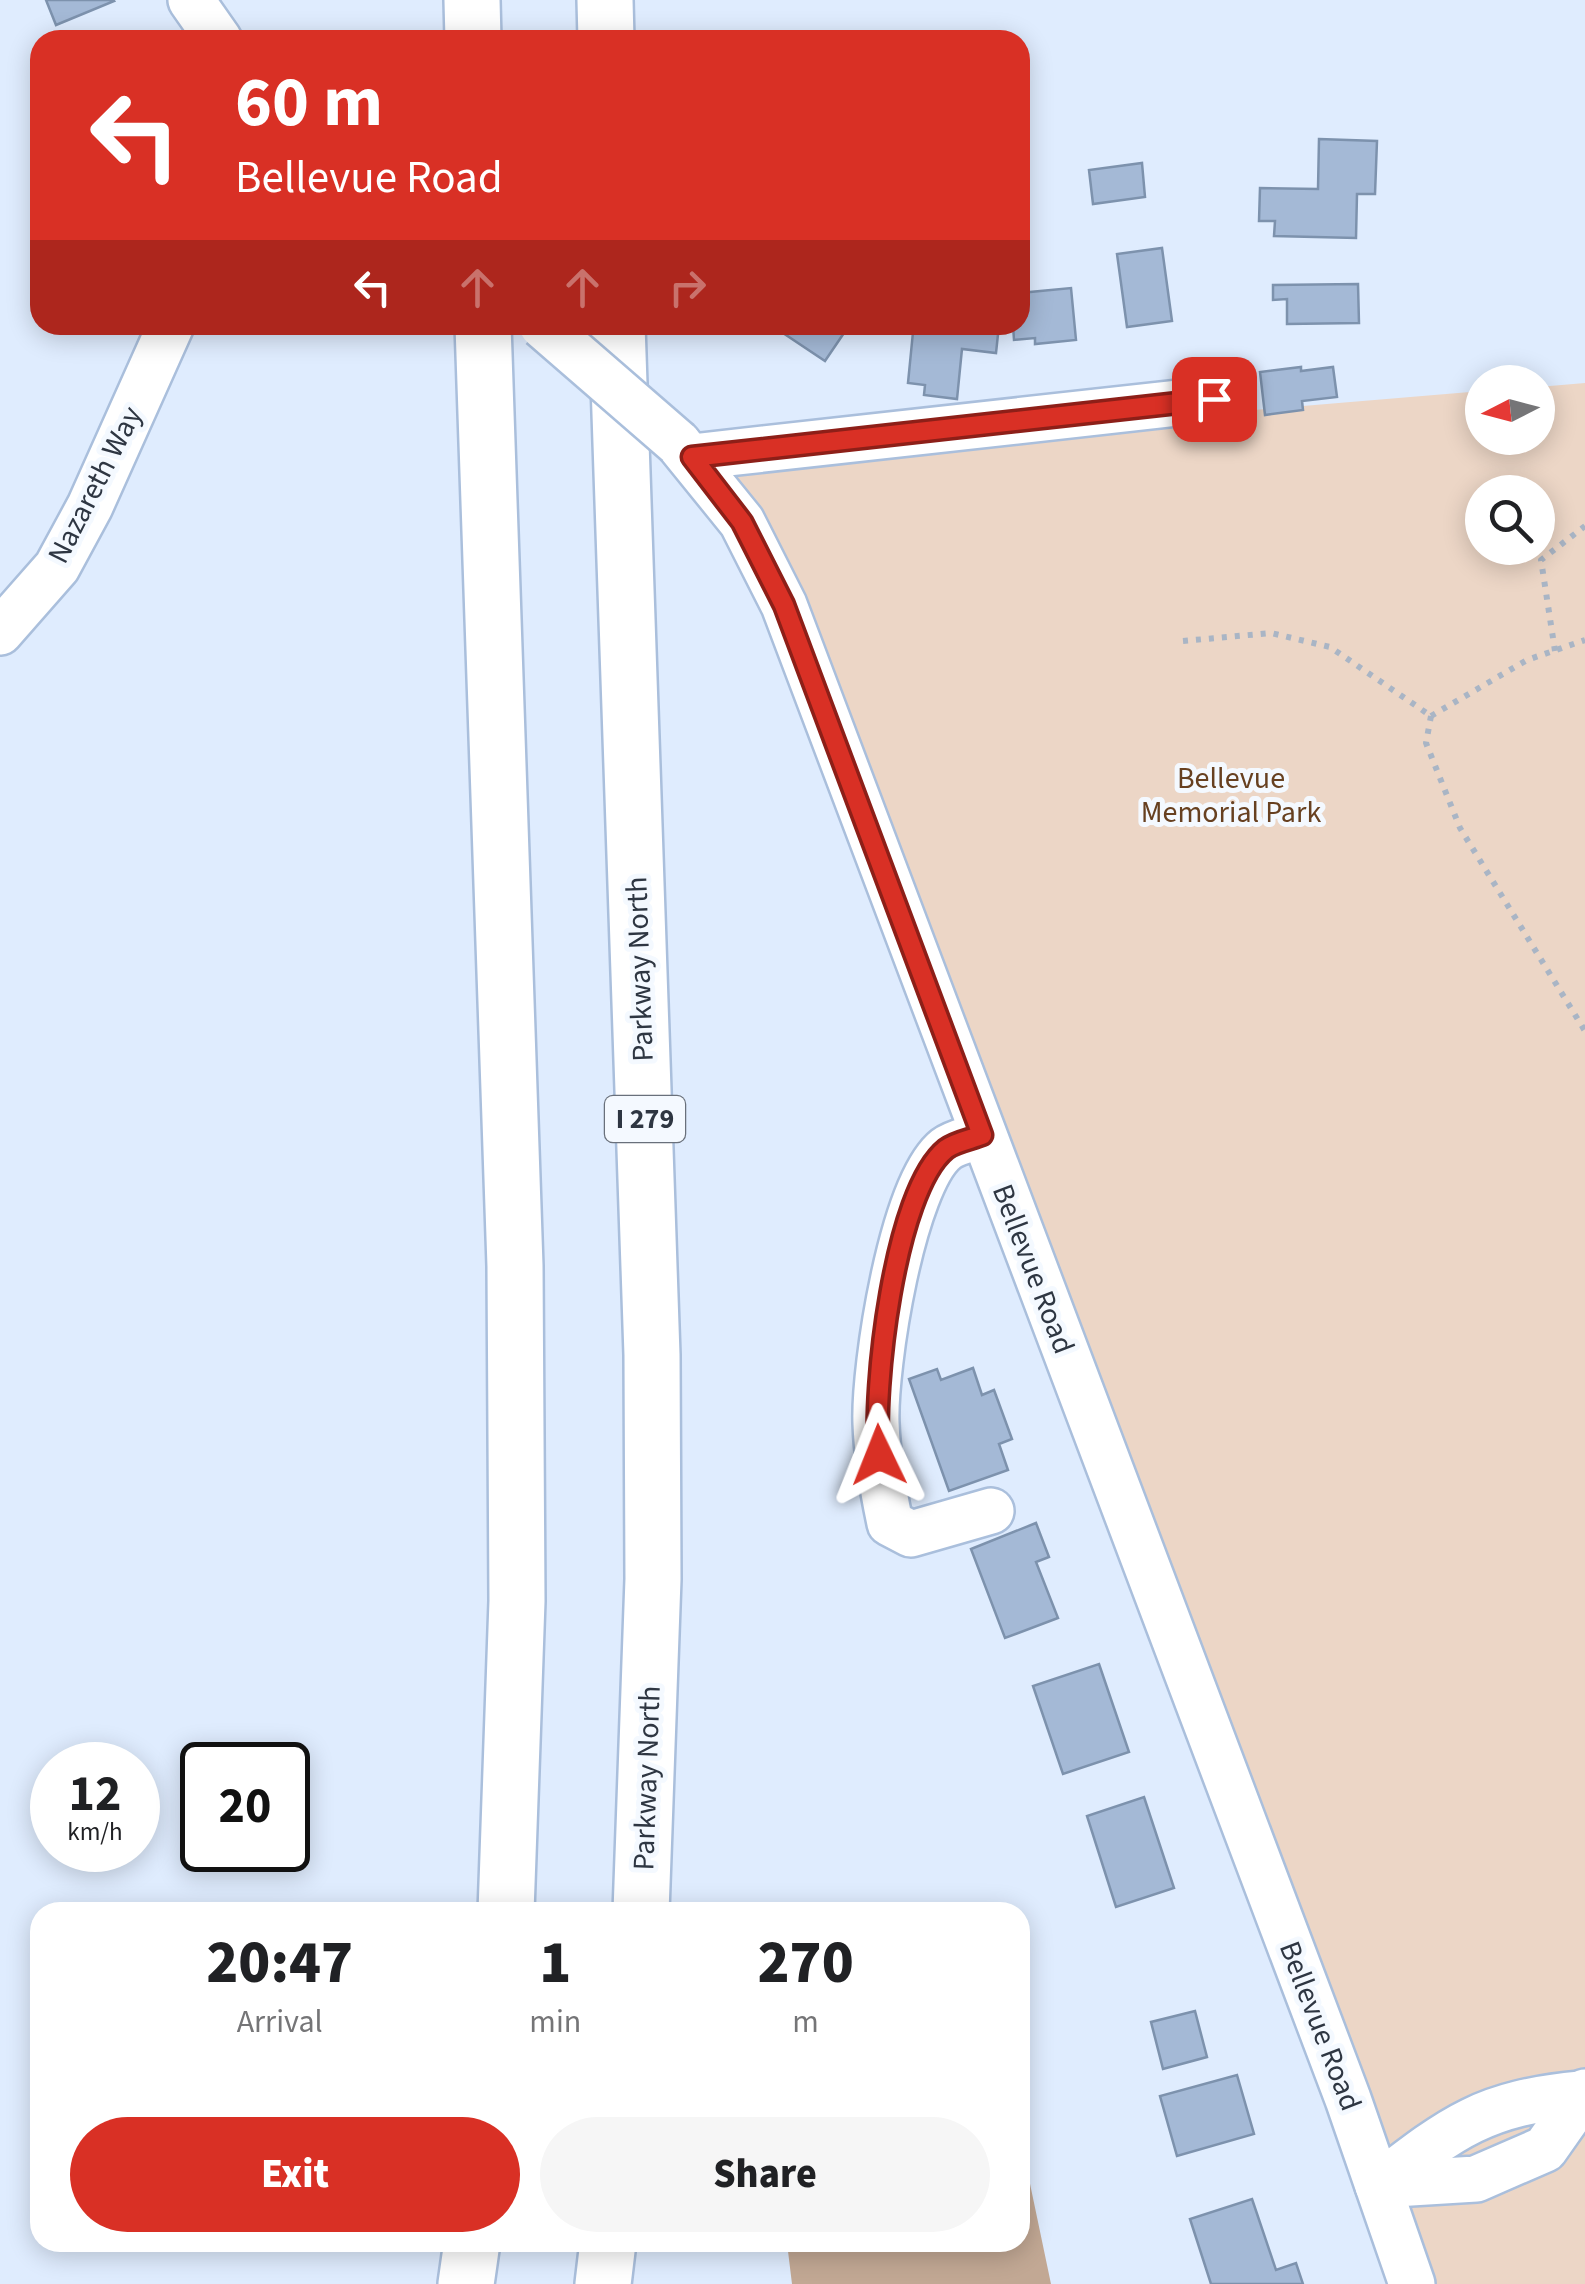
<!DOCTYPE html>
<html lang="en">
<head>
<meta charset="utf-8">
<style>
  body { margin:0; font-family:"Source Sans 3",sans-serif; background:#f6f6f6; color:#202124; height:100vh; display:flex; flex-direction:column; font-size:38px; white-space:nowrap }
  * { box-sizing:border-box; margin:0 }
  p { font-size:32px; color:#757577 }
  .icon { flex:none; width:55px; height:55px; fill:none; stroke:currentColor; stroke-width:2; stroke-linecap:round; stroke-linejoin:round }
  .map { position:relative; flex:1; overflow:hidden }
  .panel { position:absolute; left:30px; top:1902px; width:1000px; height:350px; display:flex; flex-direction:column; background:#fff; border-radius:30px; box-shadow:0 5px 25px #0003 }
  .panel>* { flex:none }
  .banner { position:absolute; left:30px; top:30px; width:1000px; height:305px; border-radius:30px; box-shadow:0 5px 25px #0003; background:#d93025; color:#fff; overflow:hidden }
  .needle { width:65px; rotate:264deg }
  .controls { position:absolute; left:1465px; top:365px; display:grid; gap:20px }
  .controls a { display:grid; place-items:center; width:90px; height:90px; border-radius:50%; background:#fff; box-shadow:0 5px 25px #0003; font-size:50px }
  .speed { position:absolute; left:30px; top:1742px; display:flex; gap:20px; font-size:50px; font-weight:700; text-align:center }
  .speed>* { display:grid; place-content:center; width:130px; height:130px; border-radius:50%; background:#fff; box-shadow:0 5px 25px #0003; line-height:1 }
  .speed small { font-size:25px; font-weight:400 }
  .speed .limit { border:5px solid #111; border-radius:15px; background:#fff; color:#111 }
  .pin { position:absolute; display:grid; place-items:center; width:85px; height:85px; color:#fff; margin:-42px; border-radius:20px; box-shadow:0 5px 15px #0006 }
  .me { position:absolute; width:110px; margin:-55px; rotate:358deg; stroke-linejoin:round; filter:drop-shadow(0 0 8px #0008) }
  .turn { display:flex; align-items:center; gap:35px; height:210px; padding:0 40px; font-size:45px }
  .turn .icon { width:130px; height:130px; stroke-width:2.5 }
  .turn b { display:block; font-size:70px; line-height:85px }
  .lanes { display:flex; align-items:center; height:95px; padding:0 40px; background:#0003; justify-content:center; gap:50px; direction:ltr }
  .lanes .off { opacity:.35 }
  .eta { display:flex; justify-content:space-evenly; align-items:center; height:170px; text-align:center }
  .eta b { font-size:60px; font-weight:800; line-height:70px }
  .action { display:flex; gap:20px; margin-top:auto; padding:20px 40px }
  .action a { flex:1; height:115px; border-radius:60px; background:#d93025; color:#fff; font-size:40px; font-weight:800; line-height:115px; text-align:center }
  .action a+a { background:#f6f6f6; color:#202124 }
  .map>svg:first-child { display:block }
  .green { fill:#ecd6c6; fill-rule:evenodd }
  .forest { fill:#c2a894 }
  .building { fill:#a4b9d6; stroke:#7d92ad; stroke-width:2.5 }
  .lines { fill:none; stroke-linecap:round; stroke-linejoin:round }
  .minor-casing { stroke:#aabfdc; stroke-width:50 }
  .highway-casing { stroke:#aabfdc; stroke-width:60 }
  .path { stroke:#a9b5c5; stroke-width:6; stroke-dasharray:5 8; stroke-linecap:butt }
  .minor { stroke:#fff; stroke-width:45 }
  .highway { stroke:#fff; stroke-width:55 }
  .minor-bridge-casing { stroke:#aabfdc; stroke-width:50; stroke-linecap:butt }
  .minor-bridge { stroke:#fff; stroke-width:45 }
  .route-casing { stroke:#8d1f18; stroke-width:25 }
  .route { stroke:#d93025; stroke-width:18 }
  .labels { text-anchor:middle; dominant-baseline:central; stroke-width:10; stroke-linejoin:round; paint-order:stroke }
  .shield { fill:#f4f9ff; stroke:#69707b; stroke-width:2.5 }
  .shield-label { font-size:28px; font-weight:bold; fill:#2e3642 }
  .street-label { font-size:30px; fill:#2e3642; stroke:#f4f9ff }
  .park-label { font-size:30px; fill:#674020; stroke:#f4f9ff }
</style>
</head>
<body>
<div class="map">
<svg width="1585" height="2284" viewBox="0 0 1585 2284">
  <rect width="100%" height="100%" fill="#dfecfe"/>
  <path class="green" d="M1585,383V2284H1412L784,605L692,457L1482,391V438H1538V387ZM1482,492H1538V548H1482Z"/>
  <path class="forest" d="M1020,2136L1051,2284H792L787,2243L1020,2242Z"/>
  <g class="building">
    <path d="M46,0H113L114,1L56,25Z"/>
    <path d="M1319,139L1377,141L1375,194H1357L1356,238L1274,236L1275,221H1259L1260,188L1318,189Z"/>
    <path d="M1142,163L1145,197L1093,204L1089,170Z"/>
    <path d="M1162,248L1172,321L1127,327L1117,254Z"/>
    <path d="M1358,284L1359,323L1287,324V299L1273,300V285Z"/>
    <path d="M1071,288L1076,340L1035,344V338L1014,340L1013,325H1020V293Z"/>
    <path d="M771,325H845L848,327L825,361Z"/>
    <path d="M924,325H999L996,353L962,349L957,399L924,395L925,385L908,383L913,332L923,333Z"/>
    <path d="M1301,367V371L1333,367L1337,397L1302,401L1303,410L1265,415L1260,372Z"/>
    <path d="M973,1368L982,1395L994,1390L1012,1439L999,1444L1008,1470L949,1491L909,1379L937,1369L941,1380Z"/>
    <path d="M1036,1523L1049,1557L1036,1562L1058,1618L1005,1638L971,1549Z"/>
    <path d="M1099,1664L1129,1752L1063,1774L1033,1686Z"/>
    <path d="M1144,1797L1174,1888L1116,1907L1087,1816Z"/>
    <path d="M1195,2011L1207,2057L1163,2069L1151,2022Z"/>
    <path d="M1237,2075L1254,2134L1177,2156L1160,2096Z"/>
    <path d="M1252,2199L1276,2270L1296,2263L1303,2284H1211L1190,2219Z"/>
  </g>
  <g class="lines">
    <defs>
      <g id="minor">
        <path d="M191,0L219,40"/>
        <path d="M678,443L742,522L784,605L1348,2099L1412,2284"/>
        <path d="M692,457L1214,399"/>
        <path d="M0,632L57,567L90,506L171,325"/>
        <path d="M982,1135C972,1139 955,1142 946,1149C902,1184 874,1367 876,1423C877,1456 883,1490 890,1523L911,1534L991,1511"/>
        <path d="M1378,2185L1476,2179L1545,2149L1585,2092"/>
        <path d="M1378,2185C1453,2127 1483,2103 1581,2094"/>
      </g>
      <g id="highway">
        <path d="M472,0L473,40"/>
        <path d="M605,0L606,40"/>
        <path d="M483,325L515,1266L517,1601L506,1912"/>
        <path d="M617,325L652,1355L653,1579L641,1912"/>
        <path d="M466,2284L472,2242"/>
        <path d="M603,2284L608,2242"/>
      </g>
    </defs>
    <use href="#minor" class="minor-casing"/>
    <use href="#highway" class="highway-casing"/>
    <g class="path">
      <path d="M1183,641L1271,633L1330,647L1431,716"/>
      <path d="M1555,651L1541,560L1585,526"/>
      <path d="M1431,716L1426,743L1460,828L1585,1031"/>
      <path d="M1431,716L1527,660L1585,640"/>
    </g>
    <use href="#minor" class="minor"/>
    <use href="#highway" class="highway"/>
    <defs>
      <path id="minor-bridge" d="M542,325L678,443"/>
    </defs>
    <use href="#minor-bridge" class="minor-bridge-casing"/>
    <use href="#minor-bridge" class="minor-bridge"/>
  </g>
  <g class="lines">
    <defs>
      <path id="route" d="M879,1455C872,1391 894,1191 946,1149C955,1142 972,1139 982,1135L784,605L742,522L692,457L1214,399"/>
    </defs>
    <use href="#route" class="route-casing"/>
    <use href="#route" class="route"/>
  </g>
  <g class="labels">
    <rect class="shield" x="605" y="1096" width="80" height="46" rx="8"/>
    <g class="shield-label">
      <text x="645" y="1119">I 279</text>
    </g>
    <g class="street-label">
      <text transform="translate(95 485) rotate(-63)">Nazareth Way</text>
      <text transform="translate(640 969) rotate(-92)">Parkway North</text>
      <text transform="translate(1033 1269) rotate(69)">Bellevue Road</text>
      <text transform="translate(647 1778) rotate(-88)">Parkway North</text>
      <text transform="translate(1320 2026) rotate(69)">Bellevue Road</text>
    </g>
    <g class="park-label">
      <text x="1231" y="778">Bellevue<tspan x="1231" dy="34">Memorial Park</tspan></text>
    </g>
  </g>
</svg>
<div class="controls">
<a><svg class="needle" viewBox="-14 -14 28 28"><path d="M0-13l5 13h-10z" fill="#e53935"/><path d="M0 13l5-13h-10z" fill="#757577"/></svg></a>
<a><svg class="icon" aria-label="search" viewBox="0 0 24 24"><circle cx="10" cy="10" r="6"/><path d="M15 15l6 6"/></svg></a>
</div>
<div class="speed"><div>12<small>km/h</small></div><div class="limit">20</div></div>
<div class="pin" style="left:1214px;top:399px;background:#d93025"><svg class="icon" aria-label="arrive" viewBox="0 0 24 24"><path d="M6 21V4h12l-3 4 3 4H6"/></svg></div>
<svg class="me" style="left:879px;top:1455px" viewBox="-20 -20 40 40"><path d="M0-17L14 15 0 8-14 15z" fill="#d93025" stroke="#fff" stroke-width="4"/></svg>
<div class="banner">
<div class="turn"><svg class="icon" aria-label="left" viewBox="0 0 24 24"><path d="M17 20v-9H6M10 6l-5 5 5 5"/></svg><div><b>60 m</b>Bellevue Road</div></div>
<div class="lanes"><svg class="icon" aria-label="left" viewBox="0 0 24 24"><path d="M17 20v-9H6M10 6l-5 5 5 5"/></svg><svg class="icon off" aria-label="ahead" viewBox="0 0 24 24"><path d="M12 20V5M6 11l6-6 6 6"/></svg><svg class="icon off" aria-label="ahead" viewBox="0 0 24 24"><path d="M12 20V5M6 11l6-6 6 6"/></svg><svg class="icon off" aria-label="right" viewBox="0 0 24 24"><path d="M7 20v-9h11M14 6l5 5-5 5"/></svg></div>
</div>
<section class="panel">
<div class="eta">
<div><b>20:47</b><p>Arrival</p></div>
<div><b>1</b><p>min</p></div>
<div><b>270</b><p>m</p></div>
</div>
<div class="action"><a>Exit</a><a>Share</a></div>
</section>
</div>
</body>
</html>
